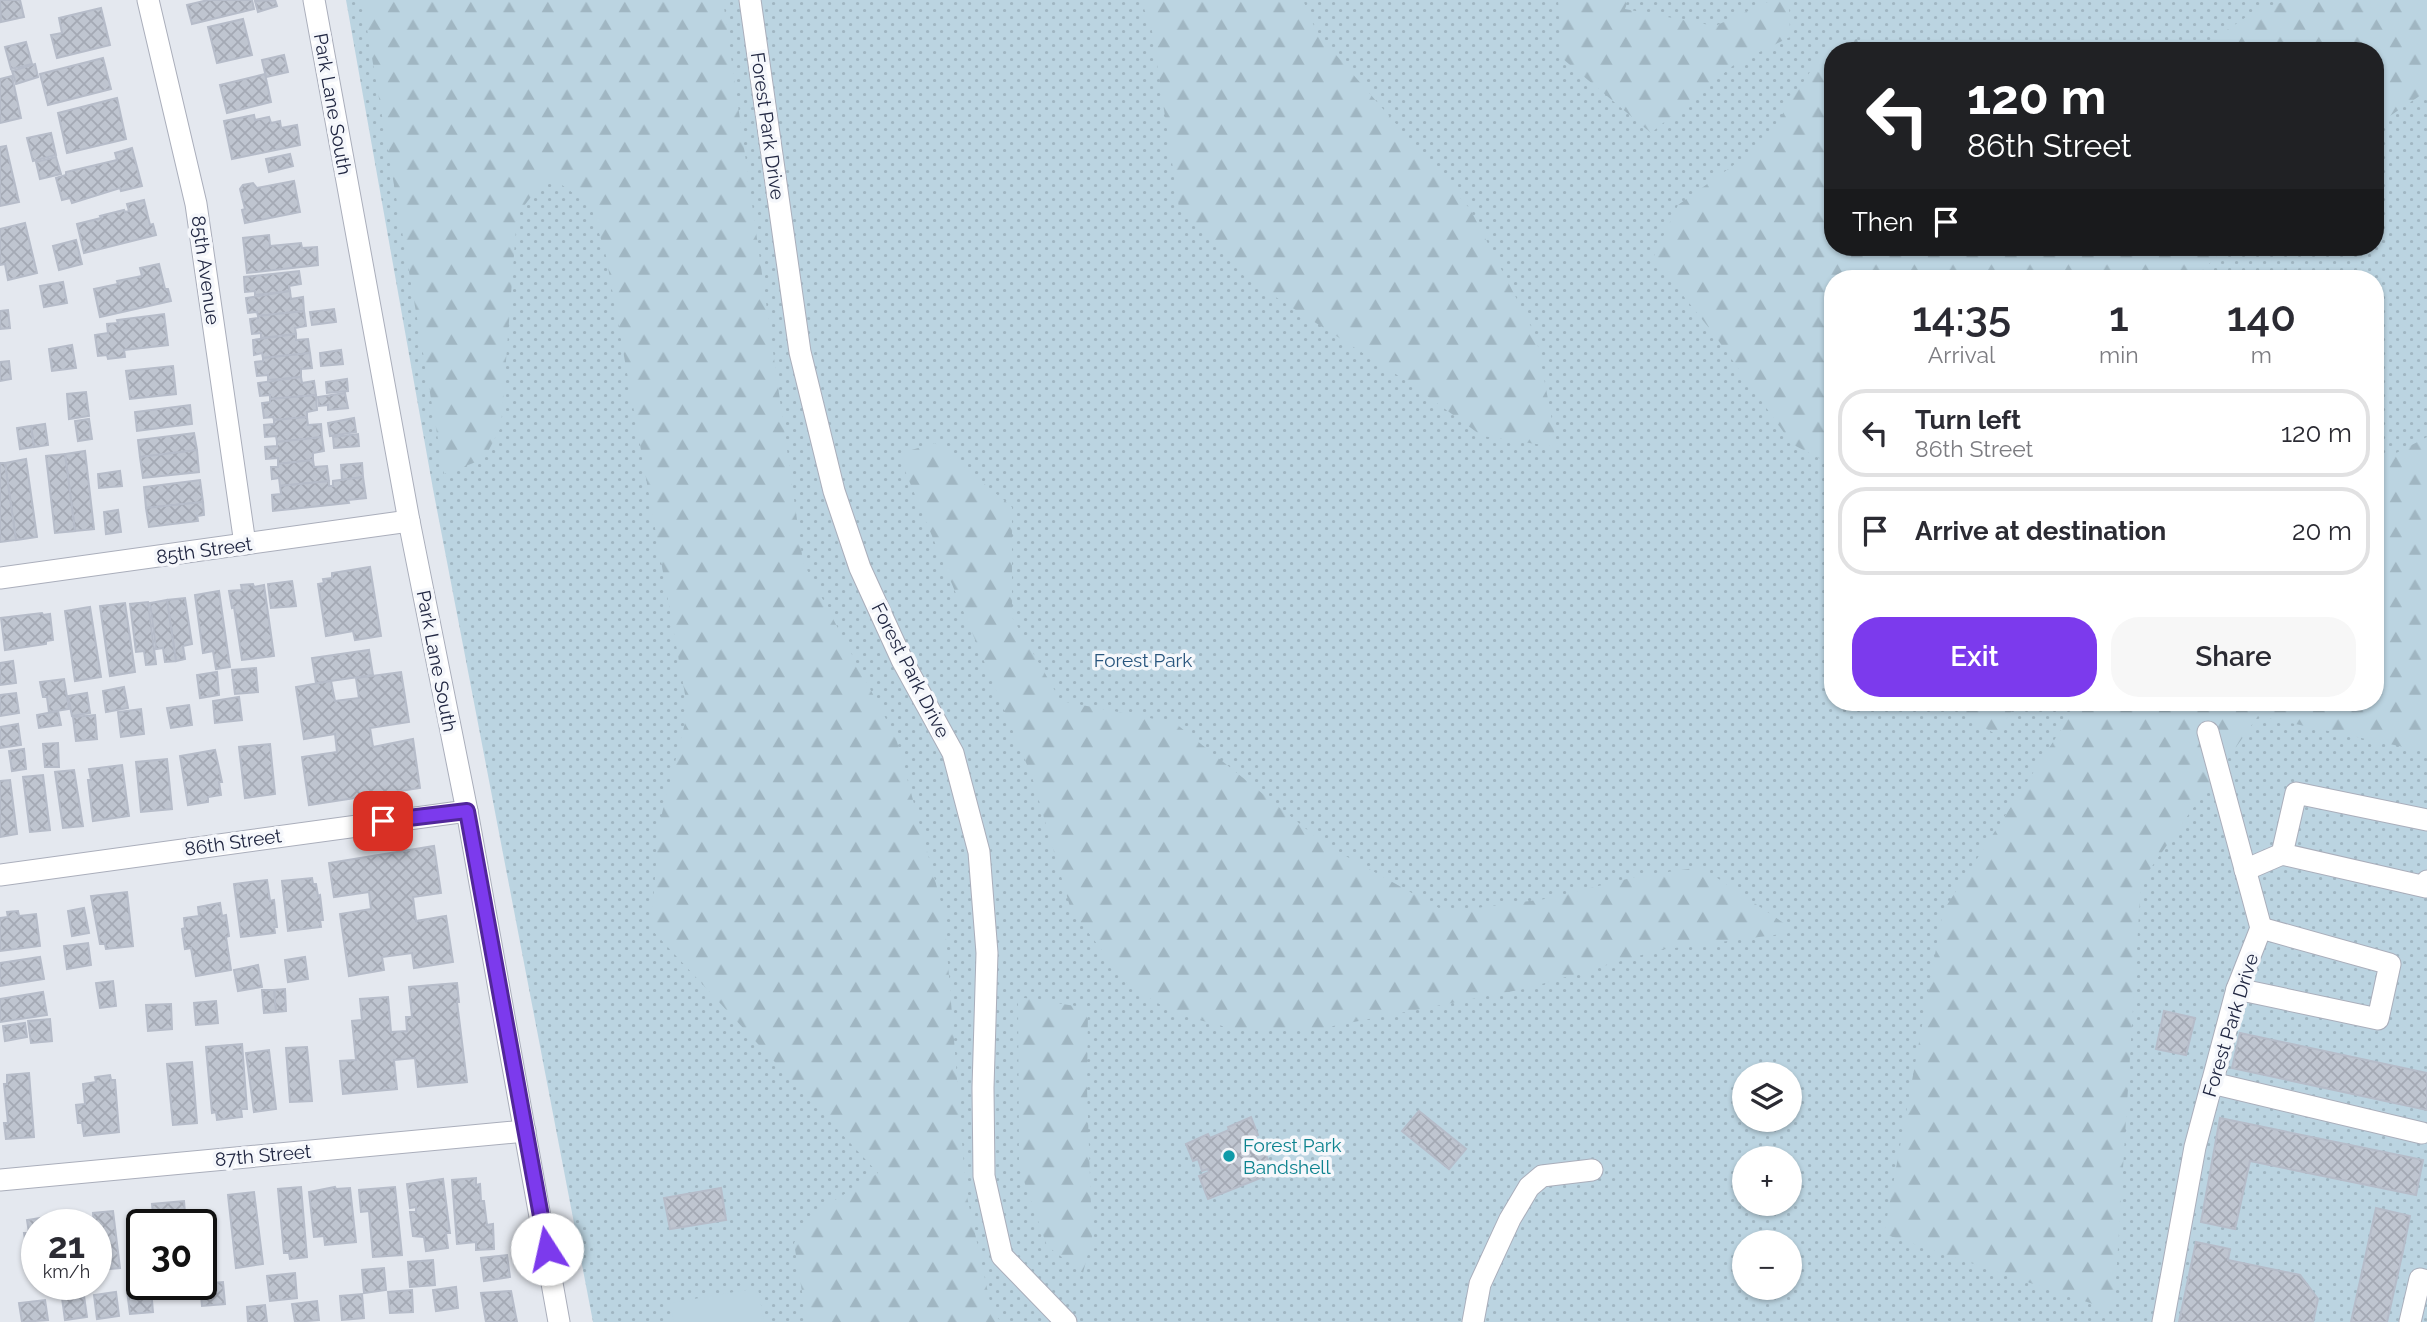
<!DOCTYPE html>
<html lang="en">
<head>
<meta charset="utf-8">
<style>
  body { margin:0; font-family:Raleway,sans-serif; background:#f7f7f7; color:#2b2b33; height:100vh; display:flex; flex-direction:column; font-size:26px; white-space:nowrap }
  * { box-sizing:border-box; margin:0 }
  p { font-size:23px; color:#7c7c81 }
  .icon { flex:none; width:38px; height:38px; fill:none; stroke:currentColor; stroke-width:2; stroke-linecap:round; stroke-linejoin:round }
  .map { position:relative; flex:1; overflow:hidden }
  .side { position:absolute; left:1824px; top:270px; width:560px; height:441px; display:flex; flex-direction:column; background:#fff; border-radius:28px; box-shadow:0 2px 5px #0004 }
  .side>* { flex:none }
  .hud { position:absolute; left:1824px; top:42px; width:560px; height:214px; border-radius:28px; box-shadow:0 2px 5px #0004; background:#202124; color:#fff; overflow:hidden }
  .buttons { position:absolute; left:1732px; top:1062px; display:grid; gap:14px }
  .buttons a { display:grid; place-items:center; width:70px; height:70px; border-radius:50%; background:#fff; box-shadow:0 2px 5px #0004; font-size:35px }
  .speed { position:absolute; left:21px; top:1209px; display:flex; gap:14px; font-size:35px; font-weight:700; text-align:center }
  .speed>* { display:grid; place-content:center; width:91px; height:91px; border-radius:50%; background:#fff; box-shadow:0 2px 5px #0004; line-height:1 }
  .speed small { font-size:18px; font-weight:400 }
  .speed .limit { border:4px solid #111; border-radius:10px; background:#fff; color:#111 }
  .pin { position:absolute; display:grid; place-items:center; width:60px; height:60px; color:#fff; margin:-30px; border-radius:14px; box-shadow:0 4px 10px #0006 }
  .me { position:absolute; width:77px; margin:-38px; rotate:350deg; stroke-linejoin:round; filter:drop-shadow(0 0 5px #0008) }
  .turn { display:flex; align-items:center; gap:24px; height:147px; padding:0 28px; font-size:32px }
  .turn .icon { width:91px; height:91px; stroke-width:2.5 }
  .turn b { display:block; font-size:49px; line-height:60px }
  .then { display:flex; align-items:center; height:66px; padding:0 28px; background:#0003; gap:14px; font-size:26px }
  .eta { display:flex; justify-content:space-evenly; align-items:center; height:119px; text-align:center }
  .eta b { font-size:42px; font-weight:600; line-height:49px }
  .button { display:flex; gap:14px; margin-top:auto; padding:14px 28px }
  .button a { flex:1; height:80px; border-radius:28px; background:#7c3aed; color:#fff; font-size:28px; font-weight:600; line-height:80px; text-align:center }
  .button a+a { background:#f7f7f7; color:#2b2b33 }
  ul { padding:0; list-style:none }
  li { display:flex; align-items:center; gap:21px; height:88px; margin:0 14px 10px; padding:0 14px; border:4px solid #e1e1e2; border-radius:28px }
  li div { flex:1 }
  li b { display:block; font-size:26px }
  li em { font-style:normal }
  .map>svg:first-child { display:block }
  .grass { fill:url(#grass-dots); fill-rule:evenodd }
  .forest { fill:url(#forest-firs) }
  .garden { fill:#bbd4e1 }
  .building { fill:url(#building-cross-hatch); stroke:#b6bcc9; stroke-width:2 }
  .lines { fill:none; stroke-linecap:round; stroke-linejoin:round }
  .minor-casing { stroke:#aaaebb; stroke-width:23 }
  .minor { stroke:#fff; stroke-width:21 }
  .route-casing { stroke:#51269a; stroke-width:18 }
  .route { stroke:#7c3aed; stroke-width:12 }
  .culture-dot { fill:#0f9aa8; stroke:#f5f7fb; stroke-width:2.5 }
  .labels { text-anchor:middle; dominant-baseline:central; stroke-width:7; stroke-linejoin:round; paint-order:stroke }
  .street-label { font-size:19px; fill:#212742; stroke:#f5f7fb }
  .park-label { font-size:19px; fill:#28557d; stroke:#f5f7fb }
  .culture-label { font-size:19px; fill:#0d838f; stroke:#f5f7fb; text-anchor:start }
</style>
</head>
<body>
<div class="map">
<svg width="2427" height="1322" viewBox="0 0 2427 1322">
  <defs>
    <pattern id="grass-dots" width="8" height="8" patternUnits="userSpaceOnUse" patternTransform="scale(1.75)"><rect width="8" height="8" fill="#bbd4e1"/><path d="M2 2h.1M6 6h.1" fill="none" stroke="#a0b6c2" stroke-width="1.8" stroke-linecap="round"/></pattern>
    <pattern id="forest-firs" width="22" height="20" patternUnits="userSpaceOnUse" patternTransform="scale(1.75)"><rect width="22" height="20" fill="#bbd4e1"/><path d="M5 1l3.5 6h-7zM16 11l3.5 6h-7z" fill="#a0b6c2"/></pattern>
    <pattern id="building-cross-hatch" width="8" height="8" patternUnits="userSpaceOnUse" patternTransform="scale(1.75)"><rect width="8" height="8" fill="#bfc5d0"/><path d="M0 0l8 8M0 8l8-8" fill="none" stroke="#a4a9b4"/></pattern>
  </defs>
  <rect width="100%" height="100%" fill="#e4e8ef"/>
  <path class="grass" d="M346,0H2427V1322H593L433,489ZM1832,51H2375V247H1832ZM1832,278H2375V702H1832ZM1745,1074H1790V1120H1745ZM1745,1158H1790V1204H1745ZM1745,1242H1790V1288H1745Z"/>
  <g class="forest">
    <path d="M362,0H723L803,562L896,738L944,913L966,1192L992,1311L1001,1322H807L794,1243L808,1217L878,1173L651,929L659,825L688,711L606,256L591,206L548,175L517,215L501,427L484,459L444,474Z"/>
    <path d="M1141,0H1303L1317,33L1470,209L1536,336L1557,447L1482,436L1408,382L1246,278L1179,208L1152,31Z"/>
    <path d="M1558,0H1628L1625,9L1715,26L1772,0H1789L1790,37L1735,64L1651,133L1563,59Z"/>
    <path d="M2289,0H2427V91L2375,126V51H2196L2255,11Z"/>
    <path d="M1857,39L1860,51H1832V247H2227L2194,278H1832V465L1792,444L1713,333L1653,258L1678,205L1763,144L1828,44Z"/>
    <path d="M2427,437V752L2258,716L2141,882L2114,1311L1884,1234L1943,911L2079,702H2375V464Z"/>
    <path d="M935,443L1012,507V617L1061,701L1175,723L1326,845L1446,912L1545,899L1635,877L1701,867L1797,932L1659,950L1528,988L1323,1028H1230L1176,1014L1129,986L1071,910L1032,777L898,454Z"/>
    <path d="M1965,702H2017L1997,735L1966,717Z"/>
    <path d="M1018,997L1088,1008L1087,1088L1092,1238L1083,1273L1047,1246L1019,1167Z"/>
  </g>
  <path class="garden" d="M758,1288L764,1322H674L670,1303Z"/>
  <g class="building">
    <path d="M0,0H20L24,17L1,22Z"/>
    <path d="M208,0H252L254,9L192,24L187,5Z"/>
    <path d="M275,0L277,6L258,12L255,1Z"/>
    <path d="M101,8L110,45L57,58L51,35L62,33L59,18Z"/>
    <path d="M243,19L252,55L217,63L208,27Z"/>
    <path d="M26,42L32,64L11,69L5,47Z"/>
    <path d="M284,55L288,72L266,77L262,60Z"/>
    <path d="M103,58L111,89L48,105L40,74Z"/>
    <path d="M35,64L38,77L16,84L12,71Z"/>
    <path d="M265,74L271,102L227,113L220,85Z"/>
    <path d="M12,76L21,118L0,123V79Z"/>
    <path d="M117,98L126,139L67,153L58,113Z"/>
    <path d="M254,115L255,120L269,117L271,123L280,121L281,128L297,125L300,145L232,159L224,121Z"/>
    <path d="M51,133L56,155L33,161L27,138Z"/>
    <path d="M6,146L19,202L0,206V147Z"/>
    <path d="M132,148L142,186L121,191L120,188L72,203L70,198L62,200L56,178L66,175V172L117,160L115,153Z"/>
    <path d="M290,154L293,166L269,172L266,159Z"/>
    <path d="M56,157L61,174L40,179L36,162Z"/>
    <path d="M294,181L300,212L245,223L242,210L245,209L240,189L243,185L253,183L257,188Z"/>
    <path d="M144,200L150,225L153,224L156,235L84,253L77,224L101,218L100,216L124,210L125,212L129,211L127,204Z"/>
    <path d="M25,223L37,273L8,280L5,264L0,265V229Z"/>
    <path d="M269,235L270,246L301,243L302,248L317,247L318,265L247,273L243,238Z"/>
    <path d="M76,240L82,264L59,270L53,246Z"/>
    <path d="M159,264L165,289H168L171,301L100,317L94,289L118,284L117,281L142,276L140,268Z"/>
    <path d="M299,271L301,284L289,286L290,291L255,295V291L245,292L244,277Z"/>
    <path d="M63,282L67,303L44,307L40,286Z"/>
    <path d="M290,291L291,299L303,297L304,311L258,316L257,312L248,313L246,298Z"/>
    <path d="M334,309L336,322L312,325L310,312Z"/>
    <path d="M8,310L10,328L0,329V311Z"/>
    <path d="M304,311L306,326L295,328L296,334L261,338V333L252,334L250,319L258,318V316Z"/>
    <path d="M164,314L168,345L124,350L125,357L108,359L107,355L98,356L95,335L108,333L107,324L118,323L117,320Z"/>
    <path d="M296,334V340L308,339L310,353L263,358L262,353L254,355L253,340Z"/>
    <path d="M72,345L76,368L52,371L49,349Z"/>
    <path d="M341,350L343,364L321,366L320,353Z"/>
    <path d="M310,353L312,368L301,369V377L268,380V375L257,376L255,362L263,361V358Z"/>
    <path d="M9,361L11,379L0,381V362Z"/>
    <path d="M173,366L176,394L130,399L126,371Z"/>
    <path d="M301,377L302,383L314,381L316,395L270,399V395L260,396L258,383Z"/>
    <path d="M347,379L348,391L327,393L326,382Z"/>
    <path d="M86,392L89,416L69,419L67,394Z"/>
    <path d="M345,393L348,408L328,410V405L319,406L318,397Z"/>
    <path d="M316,395L317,410L307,412V417L274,420L273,417L264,418L262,403L270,402V399Z"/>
    <path d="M190,405L192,424L137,431L135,412Z"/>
    <path d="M307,417L308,425L321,424L322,437L277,442L276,436L265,437L264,425L274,424V420Z"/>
    <path d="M354,418L356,432L330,436L328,423Z"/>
    <path d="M89,419L92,439L78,441L75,421Z"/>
    <path d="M45,424L48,445L34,447L31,426Z"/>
    <path d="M31,426L34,447L20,449L17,428Z"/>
    <path d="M194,433L197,450L140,457L138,440Z"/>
    <path d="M358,434L359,446L334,448L333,437Z"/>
    <path d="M322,437L324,451L313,453V460L278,464V458L266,459L265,447L277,446V442Z"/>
    <path d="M197,450L199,472L143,478L140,457Z"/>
    <path d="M85,451L94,529L75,531L65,454Z"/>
    <path d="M65,454L75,531L55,533L46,456Z"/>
    <path d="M26,459L37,537L16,540L5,463Z"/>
    <path d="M313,460L314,467L327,466L329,481L280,486L279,478L272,479L271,467H278V464Z"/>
    <path d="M0,463H5L16,540L0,542Z"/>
    <path d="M362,463L363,477L342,480L341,465Z"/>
    <path d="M120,471L122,486L99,488L98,474Z"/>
    <path d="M363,477L366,498L348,500L349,503L273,511L272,495L281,494L280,486L329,481V486H333V481Z"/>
    <path d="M200,480L203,502L146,508L144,487Z"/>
    <path d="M203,502L204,515L197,516L198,521L149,527L146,508Z"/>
    <path d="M118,510L121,532L106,534L104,512Z"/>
    <path d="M370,567L381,636L355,640L353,631L326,636L318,584L324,583L323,579L332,578V573Z"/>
    <path d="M292,581L296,606L271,608L268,584Z"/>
    <path d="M253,584L254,587L264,585L274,656L242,660L234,607L232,608L229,591L242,590L241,585Z"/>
    <path d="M219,591L230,667L216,669L213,651L203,653L195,595Z"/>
    <path d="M185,598L192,644L183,646L185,659L176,661L167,600Z"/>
    <path d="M167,600L176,661L165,662L163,648L156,649L150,603Z"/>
    <path d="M148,602L156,664L146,665L144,651L136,652L130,604Z"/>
    <path d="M125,603L135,672L110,676L100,606Z"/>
    <path d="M90,607L101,677L75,681L65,611Z"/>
    <path d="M42,613L43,615L50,614L53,640L46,641V644L5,650L1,618Z"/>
    <path d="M369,650L373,675L316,683L312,658Z"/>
    <path d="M13,661L16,683L0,685V663Z"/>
    <path d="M256,668L258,692L235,694L232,670Z"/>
    <path d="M217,672L219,695L200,698L197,675Z"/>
    <path d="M401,672L409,722L370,728L373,747L413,739L420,788L309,805L302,757L337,752L335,734L304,739L296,687L331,681L335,701L359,698L356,678Z"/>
    <path d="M64,679L69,709L49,712L47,697H43L40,682Z"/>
    <path d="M124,687L128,708L106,712L103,691Z"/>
    <path d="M16,693L19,713L0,716V695Z"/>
    <path d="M87,693L90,713L72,716L68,696Z"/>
    <path d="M239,697L242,720L215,723L213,701Z"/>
    <path d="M189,705L192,725L171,728L167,708Z"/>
    <path d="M141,709L144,734L121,737L118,712Z"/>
    <path d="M58,711L61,725L39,728L37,715Z"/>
    <path d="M95,715L97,739L76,741L73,717Z"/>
    <path d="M18,724L21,745L0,748V727Z"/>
    <path d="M58,743L59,767H45L43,744Z"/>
    <path d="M270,744L275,794L245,798L239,747Z"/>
    <path d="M24,749L26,769L12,771L9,751Z"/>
    <path d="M215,750L222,782H219L221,795L208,797V802L188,805L180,756Z"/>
    <path d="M167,759L172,809L141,812L136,762Z"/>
    <path d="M122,765L129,816L93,821L88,780H91L89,769Z"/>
    <path d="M74,770L83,826L63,828L55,772Z"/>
    <path d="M43,775L50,830L30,832L23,777Z"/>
    <path d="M10,780L17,834L0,837V781Z"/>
    <path d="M434,846L441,893L413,897L416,921L446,916L453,962L414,968L412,953L382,957L384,970L349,976L340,914L371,909L369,892L334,897L329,863Z"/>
    <path d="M312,878L313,884H316L318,896L320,895L323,920H320L321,927L288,931L282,881Z"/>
    <path d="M267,880L270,901L274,900L277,927H274L275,933L241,937L234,884Z"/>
    <path d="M127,892L133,946L106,949L105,944H100L91,896Z"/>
    <path d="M220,903L222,916L226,915L229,936L226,937L231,970L196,976L191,948L185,949L182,929L185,928L184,918L199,916L198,907Z"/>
    <path d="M84,908L89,933L72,936L68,911Z"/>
    <path d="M18,911L19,916L36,914L40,946L0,951V918L8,917L7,912Z"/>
    <path d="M88,943L91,965L67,969L64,946Z"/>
    <path d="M40,957L44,979L0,986V963Z"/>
    <path d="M305,957L308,979L288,982L285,960Z"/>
    <path d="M258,965L262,987L238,991L234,970Z"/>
    <path d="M113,981L116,1006L100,1008L96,983Z"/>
    <path d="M457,983L459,1002H457L467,1082L418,1087L415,1058L394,1060L397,1089L343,1094L340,1061L356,1060L352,1021L362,1020L360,999L388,997L391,1032L407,1031L406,1017H412L409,987Z"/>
    <path d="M285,989L286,1011L276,1012L274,990Z"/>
    <path d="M262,990H274L276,1012L264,1013Z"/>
    <path d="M43,992L47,1015L0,1022V999Z"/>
    <path d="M216,1001L218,1023L196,1025L194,1003Z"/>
    <path d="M171,1004L172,1029L148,1031L146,1005Z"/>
    <path d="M2164,1011L2195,1018L2186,1055L2156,1049Z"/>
    <path d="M50,1019L52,1041L31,1043L28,1021Z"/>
    <path d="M25,1023L27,1037L5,1041L3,1026Z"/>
    <path d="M2240,1033L2427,1073V1110L2232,1068Z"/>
    <path d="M242,1044L247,1109H241L242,1117L217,1120L216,1112L212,1113L206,1047Z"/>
    <path d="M307,1047L312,1101L290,1102L286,1048Z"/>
    <path d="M269,1050L276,1109L254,1112L246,1053Z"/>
    <path d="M192,1062L197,1123L173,1125L167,1064Z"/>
    <path d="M29,1073L34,1137L6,1139L4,1123H8L4,1084H7V1075Z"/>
    <path d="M110,1075L111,1080H115L119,1132L84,1136L82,1123H78L76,1105L85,1104L83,1084L96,1082L95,1077Z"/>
    <path d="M1419,1111L1466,1149L1449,1169L1402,1131Z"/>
    <path d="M1251,1117L1258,1135L1253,1138L1258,1153L1264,1150L1273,1173L1208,1199L1199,1176L1209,1172L1208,1169L1202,1171L1198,1159L1193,1161L1186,1144L1208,1134L1210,1138L1229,1130L1228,1127Z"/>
    <path d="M2220,1118L2423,1160L2416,1195L2250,1161L2235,1229L2201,1222Z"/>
    <path d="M476,1178V1185L480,1184L481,1201H484L487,1225L493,1224L494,1249L476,1250V1242L457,1244L452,1180Z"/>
    <path d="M443,1179L450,1233H446L448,1248L426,1251L424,1237L413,1236L410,1212H416V1207L410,1208L407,1184Z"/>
    <path d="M301,1187L307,1257L290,1259L289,1253H284L278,1189Z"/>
    <path d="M335,1187L336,1189L350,1188L356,1242L325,1245L324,1236L314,1237L309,1192Z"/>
    <path d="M395,1187L402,1255L373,1257L369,1211L361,1212L359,1190Z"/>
    <path d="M721,1188L726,1220L670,1229L664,1198Z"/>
    <path d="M254,1192L263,1264L236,1268L228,1195Z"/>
    <path d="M184,1201L186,1225H154L152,1204Z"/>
    <path d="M2376,1208L2410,1216L2403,1251L2387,1322H2351Z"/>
    <path d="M113,1211L120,1268L99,1270L96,1225H94L93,1213Z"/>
    <path d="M81,1215L82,1225H62L61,1217Z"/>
    <path d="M47,1217L48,1225H37V1275L31,1276L24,1233H29L27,1220Z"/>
    <path d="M2196,1242L2230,1249L2228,1260L2300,1275L2318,1299L2313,1322H2179Z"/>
    <path d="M507,1255L510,1277L484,1281L481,1258Z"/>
    <path d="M433,1260L435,1285L410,1287L408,1262Z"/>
    <path d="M384,1268L386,1290L364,1293L362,1270Z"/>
    <path d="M295,1273L297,1298L270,1301L267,1276Z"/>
    <path d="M223,1282L225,1304L202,1306L200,1284Z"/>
    <path d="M456,1287L458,1308L436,1311L433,1290Z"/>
    <path d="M151,1289L153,1312L130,1314L127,1291Z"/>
    <path d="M412,1290L413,1312L390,1313L388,1292Z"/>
    <path d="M511,1291L517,1322H486L481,1293Z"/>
    <path d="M116,1292L119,1316L97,1319L94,1295Z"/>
    <path d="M362,1294L364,1318L342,1320L340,1296Z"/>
    <path d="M84,1296L87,1317L65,1320L62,1298Z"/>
    <path d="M45,1300L48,1320L22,1322L19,1303Z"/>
    <path d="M317,1301L319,1320L295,1322L292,1304Z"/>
    <path d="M265,1305L267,1322H248L247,1307Z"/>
  </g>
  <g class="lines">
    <defs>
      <g id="minor">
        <path d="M148,0L196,204L245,544"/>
        <path d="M314,0L409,521L467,811L559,1322"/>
        <path d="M750,0L800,352L834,491L860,568L902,660L953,753L979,852L987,953L983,1088L984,1176L1002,1256L1066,1322"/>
        <path d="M0,578L409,521"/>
        <path d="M2282,854L2296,793L2427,820"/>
        <path d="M2245,870L2282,854L2426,887L2427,881"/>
        <path d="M0,875L467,811"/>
        <path d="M2237,989L2378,1019L2390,964L2261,928"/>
        <path d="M2212,1083L2422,1133"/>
        <path d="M0,1180L525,1131"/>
        <path d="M1473,1322L1480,1284L1510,1219L1529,1187L1542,1176L1592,1170"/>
        <path d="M2163,1322L2195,1147L2237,989L2261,928L2208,732"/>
        <path d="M2410,1322L2420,1279L2427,1281"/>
      </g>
    </defs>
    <use href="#minor" class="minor-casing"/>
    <use href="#minor" class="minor"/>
  </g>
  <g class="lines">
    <defs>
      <path id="route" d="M383,821L467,811L547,1249"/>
    </defs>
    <use href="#route" class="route-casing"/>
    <use href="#route" class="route"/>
  </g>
  <circle class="culture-dot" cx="1229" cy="1156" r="7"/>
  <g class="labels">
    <g class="street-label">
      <text transform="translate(333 104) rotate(80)">Park Lane South</text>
      <text transform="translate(768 126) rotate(82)">Forest Park Drive</text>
      <text transform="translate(206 270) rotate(82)">85th Avenue</text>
      <text transform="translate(204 550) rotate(-8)">85th Street</text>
      <text transform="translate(437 661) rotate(79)">Park Lane South</text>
      <text transform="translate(911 670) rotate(63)">Forest Park Drive</text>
      <text transform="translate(233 842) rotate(-8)">86th Street</text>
      <text transform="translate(2230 1025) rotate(-73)">Forest Park Drive</text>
      <text transform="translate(263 1155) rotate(-5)">87th Street</text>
    </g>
    <g class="park-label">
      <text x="1143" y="660">Forest Park</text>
    </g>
    <g class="culture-label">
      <text x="1243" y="1145">Forest Park<tspan x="1243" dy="22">Bandshell</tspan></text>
    </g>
  </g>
</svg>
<div class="buttons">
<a><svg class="icon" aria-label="layers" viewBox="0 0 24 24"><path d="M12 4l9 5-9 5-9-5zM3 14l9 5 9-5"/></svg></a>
<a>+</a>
<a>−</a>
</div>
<div class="speed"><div>21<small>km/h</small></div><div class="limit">30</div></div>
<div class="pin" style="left:383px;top:821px;background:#d93025"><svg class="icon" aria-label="arrive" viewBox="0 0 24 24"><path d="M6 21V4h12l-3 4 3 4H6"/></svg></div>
<svg class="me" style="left:547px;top:1249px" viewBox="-20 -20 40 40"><circle r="19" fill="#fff"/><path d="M0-13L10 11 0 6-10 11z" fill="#7c3aed"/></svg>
<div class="hud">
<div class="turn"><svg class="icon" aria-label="left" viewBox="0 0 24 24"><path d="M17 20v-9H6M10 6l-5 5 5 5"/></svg><div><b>120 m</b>86th Street</div></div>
<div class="then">Then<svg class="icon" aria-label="arrive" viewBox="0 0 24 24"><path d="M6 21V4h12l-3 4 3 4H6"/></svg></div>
</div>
<section class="side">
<div class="eta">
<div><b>14:35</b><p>Arrival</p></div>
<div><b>1</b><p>min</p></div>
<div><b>140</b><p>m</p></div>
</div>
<ul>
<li><svg class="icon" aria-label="left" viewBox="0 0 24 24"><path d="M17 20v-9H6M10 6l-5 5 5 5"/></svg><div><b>Turn left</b><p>86th Street</p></div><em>120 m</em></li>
<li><svg class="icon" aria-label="arrive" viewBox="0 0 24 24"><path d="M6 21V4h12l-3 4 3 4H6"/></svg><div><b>Arrive at destination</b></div><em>20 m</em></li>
</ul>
<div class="button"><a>Exit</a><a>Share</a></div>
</section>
</div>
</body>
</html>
